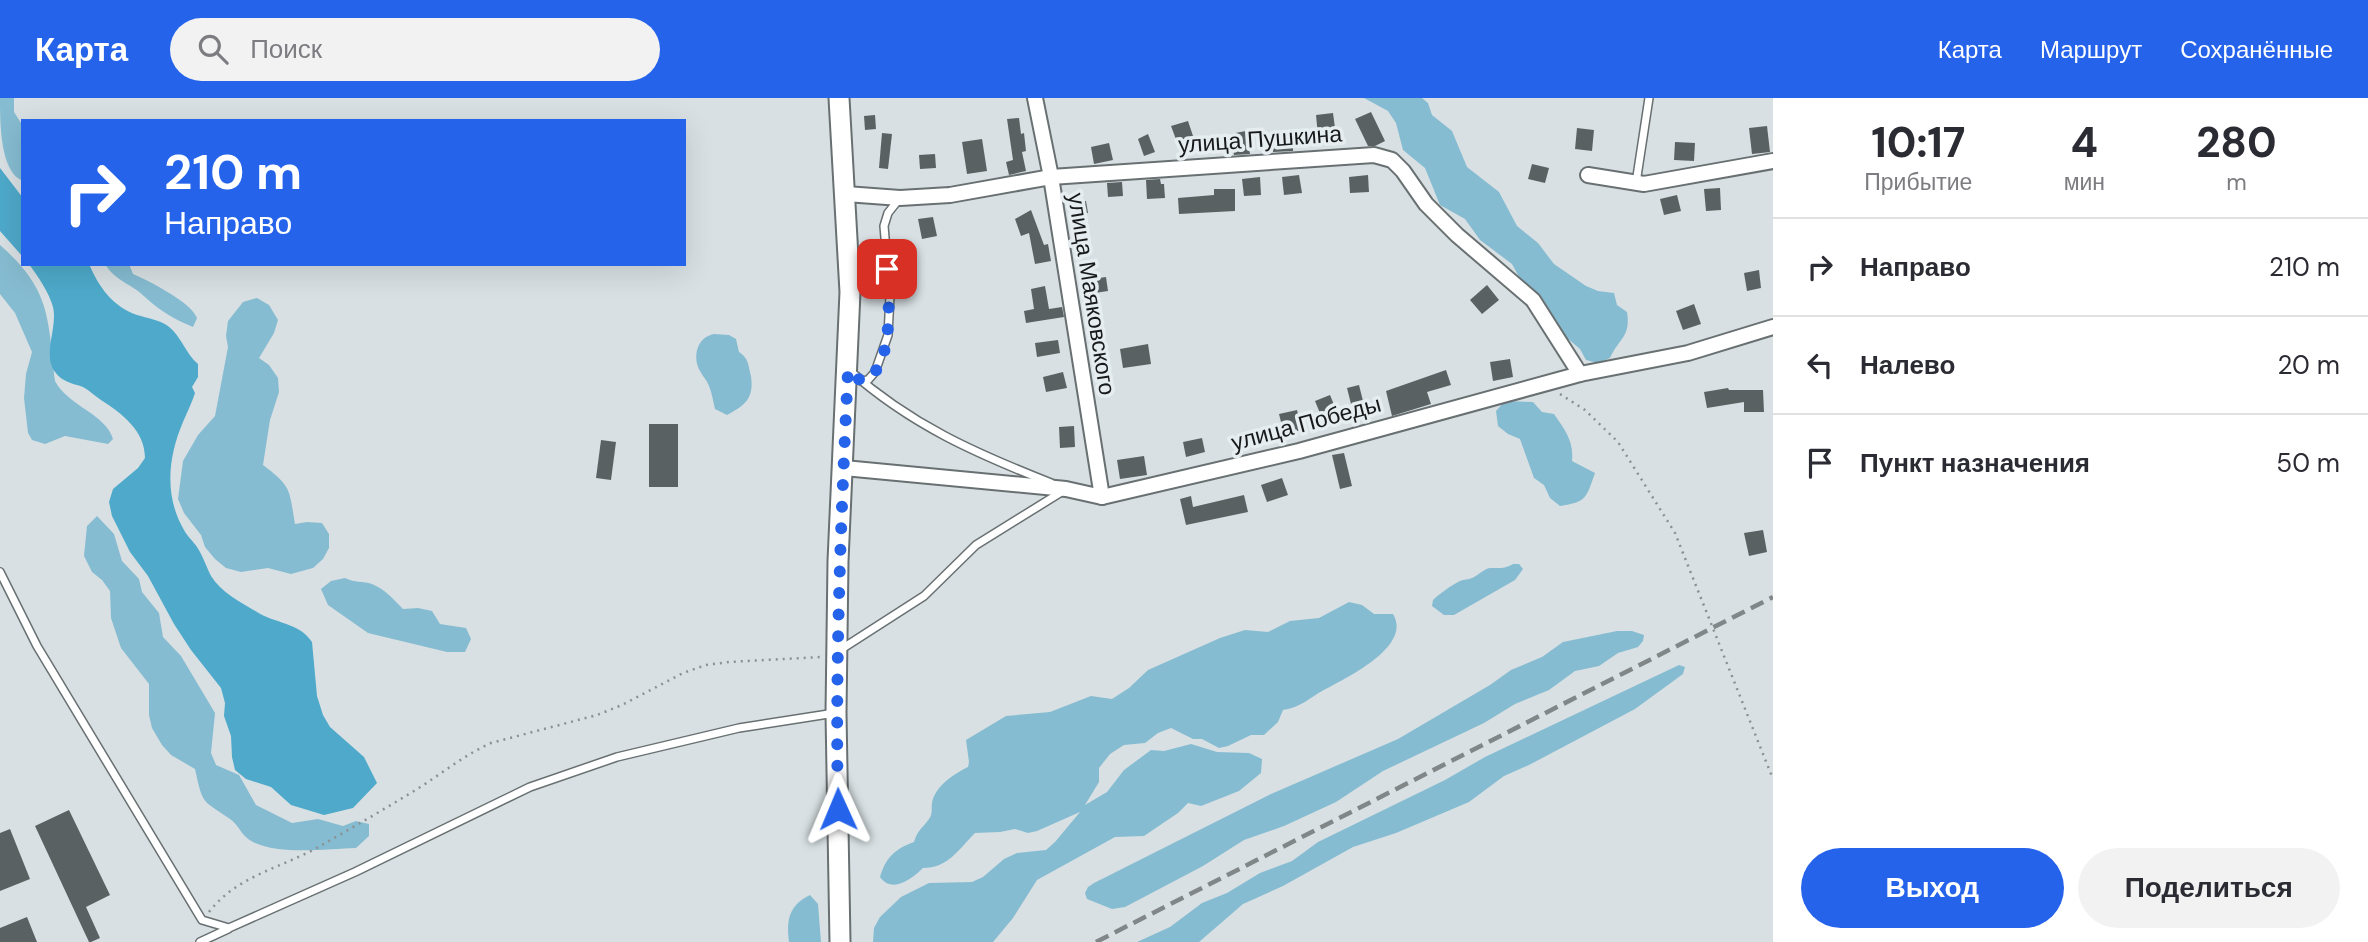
<!DOCTYPE html>
<html lang="ru">
<head>
<meta charset="utf-8">
<style>
  body { margin:0; font-family:"DM Sans",sans-serif; background:#f2f2f3; color:#2b2b33; height:100vh; display:flex; flex-direction:column; font-size:26px; white-space:nowrap }
  * { box-sizing:border-box; margin:0 }
  p { font-size:23px; color:#7c7c81 }
  .icon { flex:none; width:38px; height:38px; fill:none; stroke:currentColor; stroke-width:2; stroke-linecap:round; stroke-linejoin:round }
  .map { position:relative; flex:1; overflow:hidden }
  .sheet { display:flex; flex-direction:column; background:#fff; width:595px }
  .sheet>* { flex:none }
  .top-card { position:absolute; left:21px; top:21px; width:665px; height:147px; border-radius:0px; box-shadow:0 7px 28px #0002; background:#2563eb; color:#fff; overflow:hidden }
  .pin { position:absolute; display:grid; place-items:center; width:60px; height:60px; color:#fff; margin:-30px; border-radius:14px; box-shadow:0 4px 10px #0006 }
  .me { position:absolute; width:77px; margin:-38px; rotate:359deg; stroke-linejoin:round; filter:drop-shadow(0 0 5px #0008) }
  .turn { display:flex; align-items:center; gap:24px; height:147px; padding:0 28px; font-size:32px }
  .turn .icon { width:91px; height:91px; stroke-width:2.5 }
  .turn b { display:block; font-size:49px; line-height:60px }
  .eta { display:flex; justify-content:space-evenly; align-items:center; height:119px; text-align:center }
  .eta b { font-size:42px; font-weight:800; line-height:49px }
  .button { display:flex; gap:14px; margin-top:auto; padding:14px 28px }
  .button a { flex:1; height:80px; border-radius:42px; background:#2563eb; color:#fff; font-size:28px; font-weight:800; line-height:80px; text-align:center }
  .button a+a { background:#f2f2f3; color:#2b2b33 }
  ul { padding:0; list-style:none }
  li { display:flex; align-items:center; gap:21px; height:98px; padding:0 28px; border-top:2px solid #e1e1e2 }
  li div { flex:1 }
  li b { display:block; font-size:26px }
  li em { font-style:normal }
  header { display:flex; align-items:center; gap:42px; box-sizing:border-box; height:98px; padding:0 35px; background:#2563eb; color:#fff }
  header strong { font-size:33px }
  nav { display:flex; gap:38px; margin-inline-start:auto; font-size:24px }
  .search { width:490px; height:63px; background:#f2f2f3; display:flex; align-items:center; gap:18px; box-sizing:border-box; padding:0 24px; border-radius:38px; color:#7c7c81; font-size:26px }
  main { display:flex; flex:1; min-height:0 }
  .map>svg:first-child { display:block }
  .green { fill:#86bcd1 }
  .water { fill:#4ea9ca }
  .building { fill:#5a6163 }
  .lines { fill:none; stroke-linecap:round; stroke-linejoin:round }
  .lane-casing { stroke:#697072; stroke-width:10 }
  .street-casing { stroke:#697072; stroke-width:18 }
  .secondary-casing { stroke:#697072; stroke-width:23 }
  .path { stroke:#8b9193; stroke-width:2.5; stroke-dasharray:2 5; stroke-linecap:butt }
  .lane { stroke:#fff; stroke-width:7 }
  .street { stroke:#fff; stroke-width:14 }
  .secondary { stroke:#fff; stroke-width:19 }
  .rail { stroke:#818688; stroke-width:4.5; stroke-dasharray:14 7; stroke-linecap:butt }
  .route { stroke:#2563eb; stroke-width:12; stroke-dasharray:0 21.6 }
  .labels { text-anchor:middle; dominant-baseline:central; stroke-width:7; stroke-linejoin:round; paint-order:stroke }
  .street-label { font-size:23px; fill:#17191a; stroke:#e5edf0 }
</style>
</head>
<body>
<header>
<strong>Карта</strong>
<div class="search"><svg class="icon" aria-label="search" viewBox="0 0 24 24"><circle cx="10" cy="10" r="6"/><path d="M15 15l6 6"/></svg>Поиск</div>
<nav><a>Карта</a><a>Маршрут</a><a>Сохранённые</a></nav>
</header>
<main>
<div class="map">
<svg width="1773" height="844" viewBox="0 0 1773 844">
  <rect width="100%" height="100%" fill="#d8e0e3"/>
  <g class="green">
    <path d="M0,0H14V14L23,28V83C0,74 0,25 0,0Z"/>
    <path d="M1364,0H1422L1428,5L1432,17L1452,33L1467,69L1499,94L1517,128L1538,145L1554,166L1586,188L1598,193L1614,195L1617,207L1627,214C1631,239 1619,240 1610,260L1598,265L1586,262L1580,251L1560,234L1546,209L1525,190L1512,166L1480,142L1465,121L1440,107L1425,70L1403,52L1396,25L1388,13Z"/>
    <path d="M0,147C51,192 48,220 55,283C68,308 106,316 113,341L108,346L65,338L45,346L32,342L28,335L24,300L26,276L32,254L15,215L0,196Z"/>
    <path d="M105,166H129L133,176C149,183 191,204 197,220L193,229C174,221 160,213 145,199C132,186 115,183 105,166Z"/>
    <path d="M257,200L269,207L278,222L274,235L259,260L269,267L278,280L279,294L270,322L263,367C292,389 289,391 295,426L307,424L322,425L329,436V450L323,461L313,470L291,476L268,470L241,474L226,470L215,461L205,449L201,437L184,415L178,401L183,363L198,337L215,318L228,249L226,238L228,223L243,204Z"/>
    <path d="M714,236L729,237L736,241L739,254C749,261 748,266 751,278C754,300 746,307 727,317L715,311C713,303 712,295 709,288C707,282 703,279 700,273C692,259 697,239 714,236Z"/>
    <path d="M1505,303L1533,304L1542,314L1554,316C1565,332 1574,343 1572,363L1595,375C1586,400 1587,404 1560,408L1550,400L1544,387L1534,380L1520,341L1508,336L1498,328L1496,313Z"/>
    <path d="M97,418L114,436L122,463L139,481L142,494L159,515L163,539L181,558L215,615L211,655L216,667L239,677L256,707L292,725L318,721L343,728L356,723L369,726V738L356,750C327,751 279,757 253,744C241,738 239,727 230,721C201,701 203,707 195,671L171,657L162,647L152,630L149,617V586L121,550L111,520L110,493L102,482L92,474L84,458L87,428Z"/>
    <path d="M1513,466H1519L1523,471L1515,482L1454,517H1444L1432,508L1433,502C1439,496 1453,486 1460,483C1464,481 1468,482 1472,480C1478,478 1484,470 1491,470C1500,470 1504,471 1513,466Z"/>
    <path d="M345,480C355,485 363,483 372,486C385,491 394,502 403,511L418,510L432,513L440,526L466,530L471,541L465,554H447L368,535L328,507L321,491L331,483Z"/>
    <path d="M1349,504L1362,507L1374,516H1393C1413,549 1344,581 1322,593C1308,601 1301,609 1283,612L1278,624L1264,637H1251L1228,648L1219,650L1202,641H1193L1171,630L1158,635L1145,645L1124,647L1110,656L1099,670V684L1085,707L1107,694L1124,672L1151,652L1164,653L1191,646L1217,654L1249,655L1262,661L1261,675L1239,693L1201,708L1188,705L1178,715L1144,738L1115,739L1037,782L1013,820L993,844H873L874,830L880,819L901,799L929,785L972,784L983,779L1004,761L1017,755L1046,752L1055,744L1080,714L1037,733L1028,735L1015,731L1000,734L975,735C958,752 948,770 923,770C912,781 892,796 880,779C886,759 895,751 914,744C918,731 922,731 929,721C933,716 931,711 932,705C935,688 954,676 968,669L969,664L966,642L1006,618L1050,614L1091,598L1112,601L1129,590L1148,572L1220,540L1245,532L1268,534L1290,523L1319,520Z"/>
    <path d="M1617,533H1632L1644,537L1643,543L1638,549L1618,555L1599,568L1575,573L1549,592L1515,606L1484,625L1383,673L1336,704L1284,728L1244,742L1203,768L1125,809L1112,811L1087,801L1085,795L1088,789L1094,785L1271,696L1398,641L1490,587L1511,572L1542,559L1563,544Z"/>
    <path d="M1679,567L1685,569L1683,576L1635,611L1529,667L1504,678L1469,704L1396,735L1353,749L1283,788L1243,806L1199,844H1137L1170,829L1202,805L1227,795L1260,775L1292,763L1318,744L1445,682L1485,659Z"/>
    <path d="M810,797L818,806L821,844H789C786,822 789,807 810,797Z"/>
  </g>
  <g class="water">
    <path d="M0,70L23,100V159L0,133Z"/>
    <path d="M29,166H89C99,189 112,208 137,217C147,220 160,222 168,228C182,239 185,255 198,266V279L192,289L195,295C192,305 187,314 183,324C168,359 164,398 184,432C187,438 193,443 197,449C203,458 206,468 211,478C222,495 240,504 257,514C274,525 300,525 312,544L317,598L323,617L330,629L364,659L377,685L353,710L324,717L291,707L271,689L246,681L235,672L232,659L231,638L224,618L225,605L221,590L191,552L174,526L148,478L130,454L112,418L109,404L113,391L138,370L145,360C145,332 121,315 101,302C95,298 89,292 83,289C72,285 62,284 55,274C42,257 58,229 53,209C49,194 38,179 29,166Z"/>
  </g>
  <g class="building">
    <path d="M1371,14L1385,43L1375,48H1368L1355,21Z"/>
    <path d="M1333,15L1337,45L1319,48L1316,17Z"/>
    <path d="M875,17L876,31L865,32L864,18Z"/>
    <path d="M1019,20L1021,36L1024,35L1026,53L1022,54L1026,73L1009,77L1006,64L1013,62L1007,21Z"/>
    <path d="M1188,23L1193,38L1177,44L1171,28Z"/>
    <path d="M1767,28L1770,54L1752,56L1749,30Z"/>
    <path d="M1577,30L1594,32L1592,53L1575,51Z"/>
    <path d="M1246,33L1250,56L1234,57L1230,36Z"/>
    <path d="M882,35L892,36L888,71L879,70Z"/>
    <path d="M1272,35H1293V53L1273,54Z"/>
    <path d="M1148,36L1155,54L1144,58L1138,41Z"/>
    <path d="M982,41L987,73L967,76L962,44Z"/>
    <path d="M1675,44L1695,45L1694,63L1674,62Z"/>
    <path d="M1109,45L1113,62L1094,66L1091,49Z"/>
    <path d="M935,56L936,70L920,71L919,57Z"/>
    <path d="M1532,66L1549,70L1545,85L1528,81Z"/>
    <path d="M1299,77L1302,95L1284,97L1282,79Z"/>
    <path d="M1368,77L1369,94L1350,95L1349,79Z"/>
    <path d="M1260,79L1261,97L1244,98L1242,81Z"/>
    <path d="M1160,81L1161,86H1164L1165,100L1147,101L1146,82Z"/>
    <path d="M1122,84L1123,98L1108,99L1107,85Z"/>
    <path d="M1720,90L1721,112L1706,113L1704,91Z"/>
    <path d="M1214,91H1235V113L1179,116L1178,100L1214,97Z"/>
    <path d="M1677,97L1681,113L1664,117L1660,101Z"/>
    <path d="M1086,103L1088,115L1073,117L1072,105Z"/>
    <path d="M1031,112L1044,147L1048,146L1051,163L1035,166L1029,135L1021,138L1015,121Z"/>
    <path d="M933,119L937,138L922,141L918,121Z"/>
    <path d="M1759,172L1761,190L1747,193L1744,175Z"/>
    <path d="M1106,179L1108,193L1088,196L1085,182Z"/>
    <path d="M1487,187L1499,202L1482,216L1470,202Z"/>
    <path d="M1045,188L1049,211L1062,209L1064,219L1026,225L1024,213L1034,211L1031,191Z"/>
    <path d="M1694,206L1701,226L1683,232L1676,213Z"/>
    <path d="M1058,242L1060,255L1037,259L1035,245Z"/>
    <path d="M1148,246L1151,266L1123,270L1120,251Z"/>
    <path d="M1510,261L1513,279L1493,283L1490,264Z"/>
    <path d="M1446,272L1451,287L1427,294L1431,306L1392,318L1386,293Z"/>
    <path d="M1063,274L1067,290L1046,294L1043,279Z"/>
    <path d="M1359,287L1364,307L1352,310L1347,290Z"/>
    <path d="M1728,290L1729,292H1763L1764,314H1744V304L1707,310L1704,294Z"/>
    <path d="M1330,297L1337,314L1322,320L1315,303Z"/>
    <path d="M1297,312L1302,332L1284,336L1279,316Z"/>
    <rect x="649" y="326" width="29" height="63"/>
    <path d="M1074,328L1075,349L1060,350L1059,329Z"/>
    <path d="M1202,340L1205,354L1186,359L1183,344Z"/>
    <path d="M601,342L616,344L611,382L596,380Z"/>
    <path d="M1344,355L1352,388L1340,391L1332,357Z"/>
    <path d="M1144,358L1147,377L1120,381L1117,362Z"/>
    <path d="M1282,380L1288,397L1267,404L1261,387Z"/>
    <path d="M1244,397L1248,414L1186,427L1180,401L1191,398L1193,409Z"/>
    <path d="M1763,432L1767,454L1749,458L1744,435Z"/>
    <path d="M69,712L110,797L86,809L100,840L91,844H89L35,728Z"/>
    <path d="M10,731L30,781L0,793V735Z"/>
    <path d="M27,819L37,844H0V830Z"/>
  </g>
  <g class="lines">
    <defs>
      <g id="lane">
        <path d="M1636,85L1649,0"/>
        <path d="M849,272C911,327 975,355 1051,385"/>
        <path d="M861,283L868,282L875,274L888,237L890,198L884,128L888,115L900,100"/>
        <path d="M0,474L37,548L202,822L229,830L355,774L530,689L617,659L739,630L835,615"/>
        <path d="M840,552L924,498L976,447L1063,393"/>
        <path d="M200,844L228,831"/>
      </g>
      <g id="street">
        <path d="M1035,0L1051,79L1102,399"/>
        <path d="M1588,77L1644,86L1773,63"/>
        <path d="M846,96L900,100L950,97L1051,79L1374,57L1392,62L1403,73L1426,106L1457,137L1533,202L1580,276"/>
        <path d="M844,370L1066,391L1102,399L1299,353L1580,276L1688,255L1773,229"/>
      </g>
      <path id="secondary" d="M839,0L850,194L838,463L836,615L840,844"/>
    </defs>
    <use href="#lane" class="lane-casing"/>
    <use href="#street" class="street-casing"/>
    <use href="#secondary" class="secondary-casing"/>
    <g class="path">
      <path d="M1560,296L1585,312L1618,344L1675,435L1773,681"/>
      <path d="M209,814C235,780 276,771 313,752C347,733 381,713 414,693C440,677 464,657 491,645L597,617L622,607L683,575L706,567L729,564L820,559"/>
    </g>
    <use href="#lane" class="lane"/>
    <use href="#street" class="street"/>
    <use href="#secondary" class="secondary"/>
    <path class="rail" d="M1096,844L1773,499"/>
  </g>
  <g class="lines">
    <path class="route" d="M838,711C835,564 841,418 848,272L861,283C895,276 889,197 887,171"/>
  </g>
  <g class="labels">
    <g class="street-label">
      <text transform="translate(1260 41) rotate(-4)">улица Пушкина</text>
      <text transform="translate(1092 196) rotate(81)">улица Маяковского</text>
      <text transform="translate(1306 325) rotate(-15)">улица Победы</text>
    </g>
  </g>
</svg>
<div class="pin" style="left:887px;top:171px;background:#d93025"><svg class="icon" aria-label="arrive" viewBox="0 0 24 24"><path d="M6 21V4h12l-3 4 3 4H6"/></svg></div>
<svg class="me" style="left:838px;top:711px" viewBox="-20 -20 40 40"><path d="M0-17L14 15 0 8-14 15z" fill="#2563eb" stroke="#fff" stroke-width="4"/></svg>
<div class="top-card">
<div class="turn"><svg class="icon" aria-label="right" viewBox="0 0 24 24"><path d="M7 20v-9h11M14 6l5 5-5 5"/></svg><div><b>210 m</b>Направо</div></div>
</div>
</div>
<section class="sheet">
<div class="eta">
<div><b>10:17</b><p>Прибытие</p></div>
<div><b>4</b><p>мин</p></div>
<div><b>280</b><p>m</p></div>
</div>
<ul>
<li><svg class="icon" aria-label="right" viewBox="0 0 24 24"><path d="M7 20v-9h11M14 6l5 5-5 5"/></svg><div><b>Направо</b></div><em>210 m</em></li>
<li><svg class="icon" aria-label="left" viewBox="0 0 24 24"><path d="M17 20v-9H6M10 6l-5 5 5 5"/></svg><div><b>Налево</b></div><em>20 m</em></li>
<li><svg class="icon" aria-label="arrive" viewBox="0 0 24 24"><path d="M6 21V4h12l-3 4 3 4H6"/></svg><div><b>Пункт назначения</b></div><em>50 m</em></li>
</ul>
<div class="button"><a>Выход</a><a>Поделиться</a></div>
</section>
</main>
</body>
</html>
